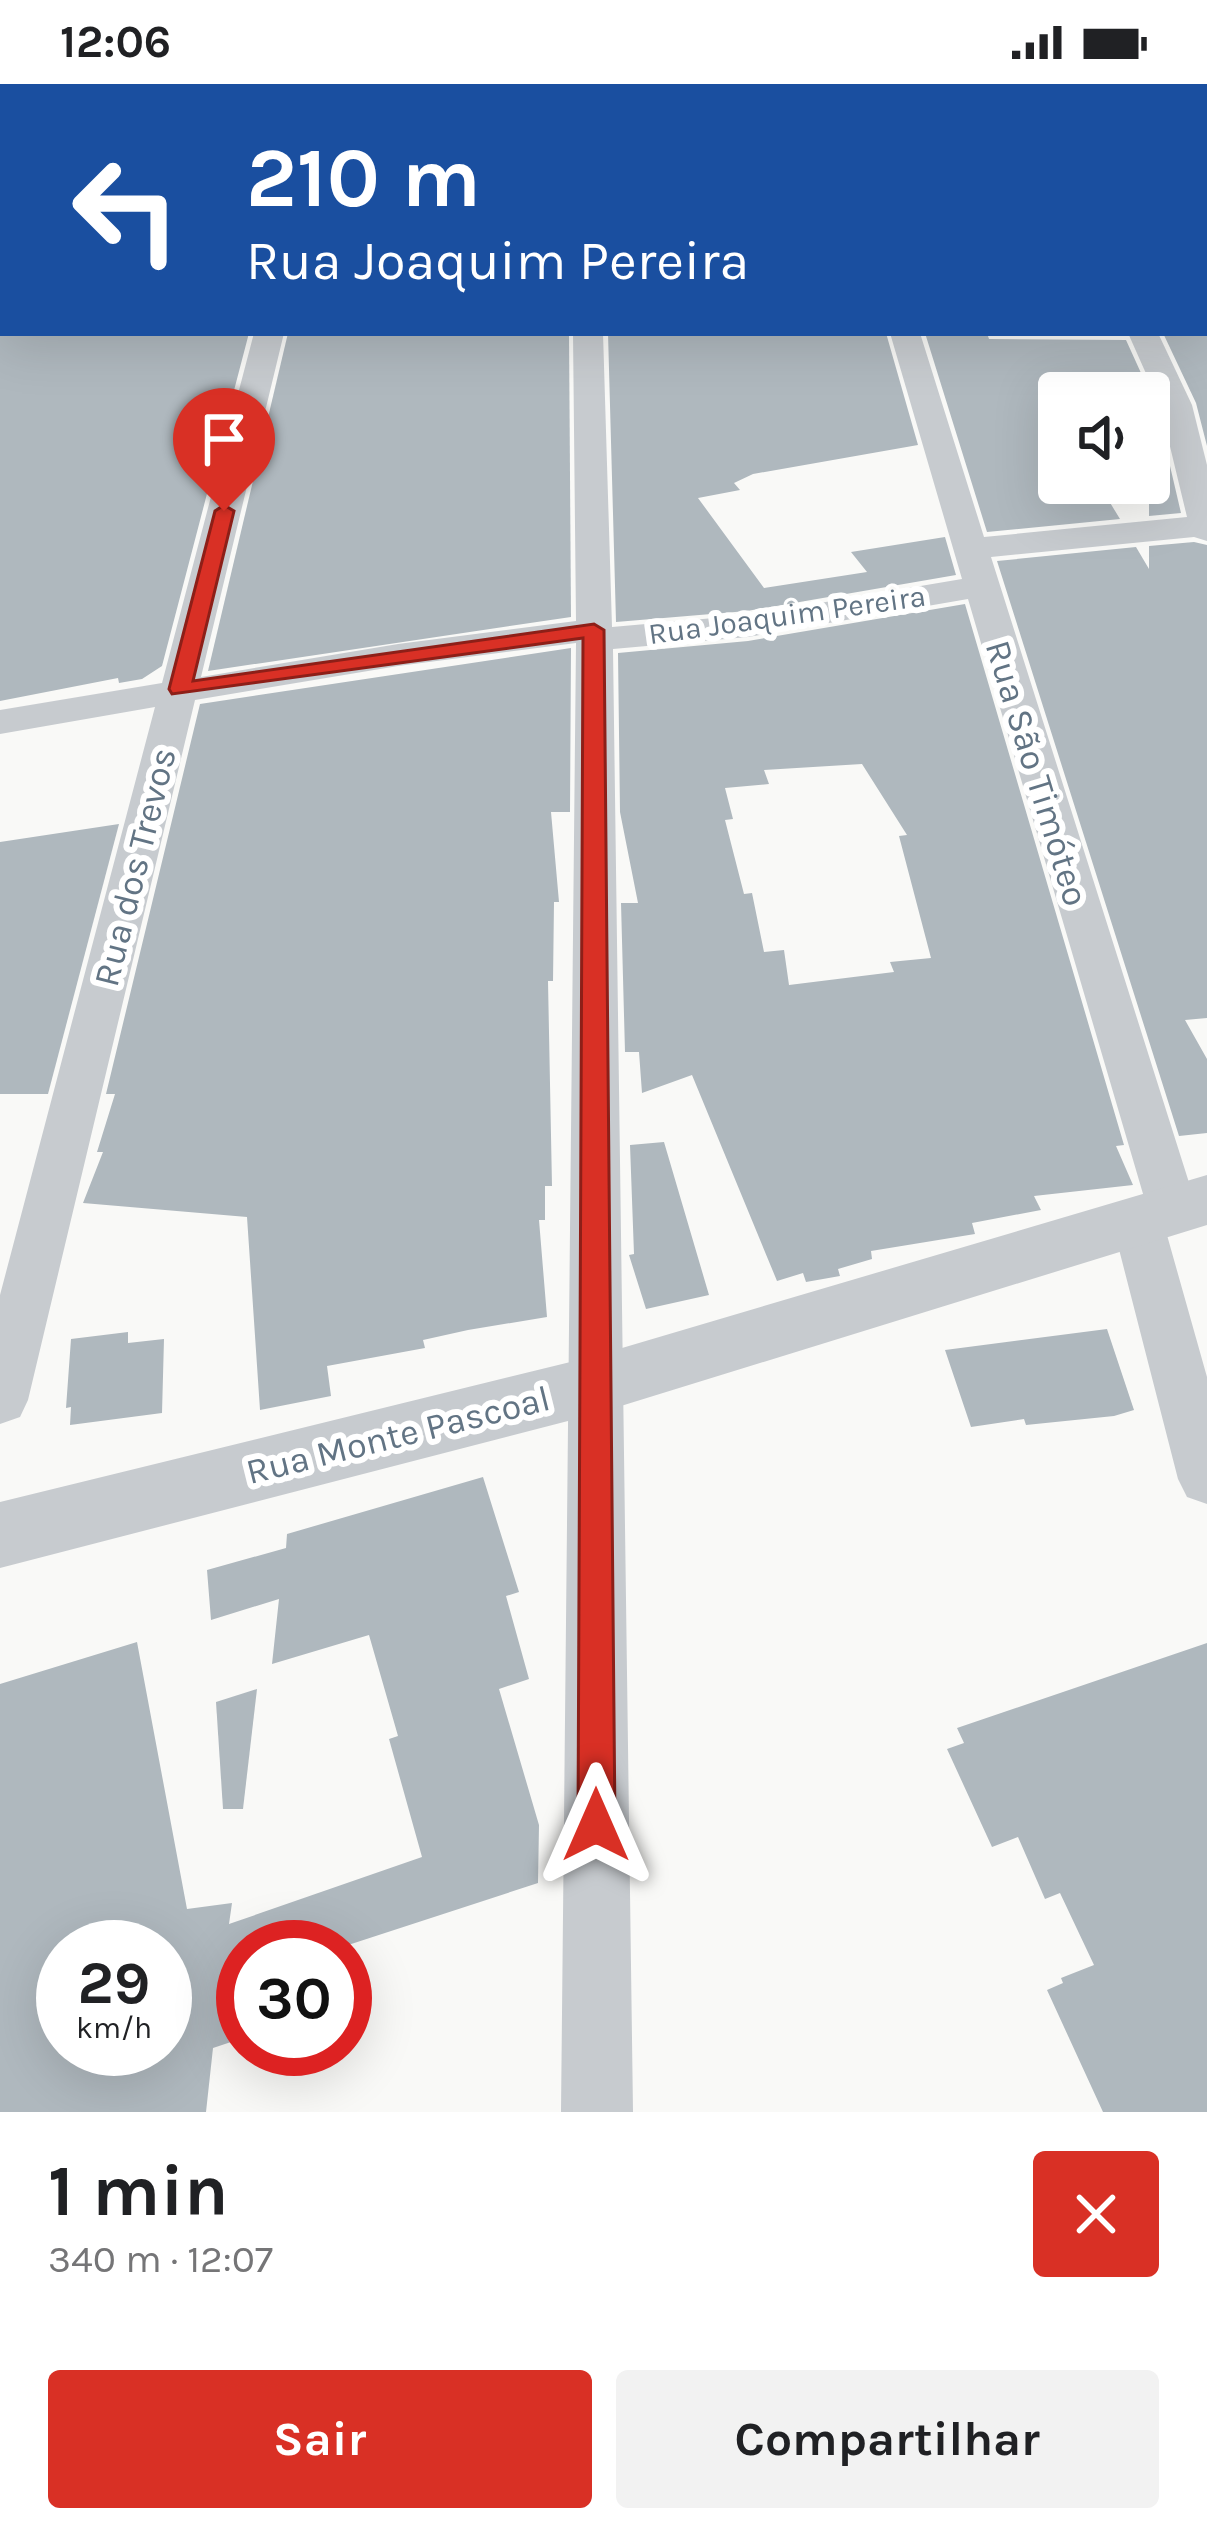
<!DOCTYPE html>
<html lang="pt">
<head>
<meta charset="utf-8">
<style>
  body { margin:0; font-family:Karla,sans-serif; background:#f2f2f2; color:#202124; height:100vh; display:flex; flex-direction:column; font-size:45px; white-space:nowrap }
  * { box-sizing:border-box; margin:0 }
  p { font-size:39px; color:#757577 }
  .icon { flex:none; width:66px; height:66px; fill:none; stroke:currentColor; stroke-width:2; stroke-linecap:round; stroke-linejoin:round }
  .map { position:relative; height:2028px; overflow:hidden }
  .panel { display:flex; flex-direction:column; background:#fff; flex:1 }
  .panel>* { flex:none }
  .guide { position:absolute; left:0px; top:0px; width:1209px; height:252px; box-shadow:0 12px 48px #0002; background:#1a4fa0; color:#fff; overflow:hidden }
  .fabs { position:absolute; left:1038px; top:288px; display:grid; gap:24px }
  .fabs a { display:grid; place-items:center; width:132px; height:132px; border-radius:12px; background:#fff; box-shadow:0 12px 48px #0002; font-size:60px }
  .speed { position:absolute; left:36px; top:1836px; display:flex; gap:24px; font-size:60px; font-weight:700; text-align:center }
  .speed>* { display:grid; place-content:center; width:156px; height:156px; border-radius:50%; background:#fff; box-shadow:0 12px 48px #0002; line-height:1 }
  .speed small { font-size:30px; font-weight:400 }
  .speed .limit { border:18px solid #d22; background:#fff; color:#111 }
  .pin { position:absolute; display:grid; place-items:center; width:102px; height:102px; color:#fff; margin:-123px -51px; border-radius:50% 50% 50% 0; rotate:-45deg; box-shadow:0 0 12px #0007 }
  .pin .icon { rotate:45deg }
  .me { position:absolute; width:132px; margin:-66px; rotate:0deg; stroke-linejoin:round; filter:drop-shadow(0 0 9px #0008) }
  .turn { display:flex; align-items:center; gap:42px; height:252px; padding:0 48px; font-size:54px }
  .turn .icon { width:156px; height:156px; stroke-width:2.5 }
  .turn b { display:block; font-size:84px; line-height:102px }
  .round { display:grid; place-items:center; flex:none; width:126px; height:126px; border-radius:12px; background:#f2f2f2 }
  .headline { display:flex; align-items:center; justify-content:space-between; height:204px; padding:0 48px }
  h1 { font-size:72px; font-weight:700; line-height:90px }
  .action { display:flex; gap:24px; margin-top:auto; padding:24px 48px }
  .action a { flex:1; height:138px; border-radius:12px; background:#d93025; color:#fff; font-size:48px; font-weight:700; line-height:138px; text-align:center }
  .action a+a { background:#f2f2f2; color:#202124 }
  .status { display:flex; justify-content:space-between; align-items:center; height:84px; padding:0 60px; background:#fff; direction:ltr }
  .status svg { height:33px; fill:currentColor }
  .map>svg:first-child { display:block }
  .building { fill:#afb8be; fill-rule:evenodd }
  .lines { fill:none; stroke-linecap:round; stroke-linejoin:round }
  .pedestrian { fill:#c7cbcf; fill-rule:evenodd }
  .minor { fill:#c7cbcf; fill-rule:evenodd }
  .tertiary { fill:#c7cbcf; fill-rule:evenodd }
  .route { fill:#d93025; stroke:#8d1f18; stroke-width:3 }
  .labels { text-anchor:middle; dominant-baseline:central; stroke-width:12; stroke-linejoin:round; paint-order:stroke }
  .far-street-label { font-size:30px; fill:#627484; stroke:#fff }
  .street-label { font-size:36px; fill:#627484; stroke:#fff }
</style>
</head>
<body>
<div class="status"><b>12:06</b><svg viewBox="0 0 49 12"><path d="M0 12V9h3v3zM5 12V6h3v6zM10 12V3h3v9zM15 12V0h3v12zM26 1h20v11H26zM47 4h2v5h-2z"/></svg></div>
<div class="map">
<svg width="1207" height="2028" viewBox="0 0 1207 2028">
  <rect width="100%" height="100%" fill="#f9f9f7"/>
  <g class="building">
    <path d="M0,249H249L162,582L142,595L119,599L118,594L0,617Z"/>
    <path d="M288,249H569L571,533L208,587Z"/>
    <path d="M608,249H886L918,361L753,390L734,399L740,406L698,414L764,504L867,488L851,468L945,453L956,491L747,527L616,538Z"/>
    <path d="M925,249H987L989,255L1126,256L1156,322L1181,429L1149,432V309H1045L1051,319H1042L1045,328L1059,351V399H1098L1120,435L987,448Z"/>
    <path d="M1163,249H1207V362L1196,319Z"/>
    <path d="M1194,458L1207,461V934L1185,936L1207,975V1049L1179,1052L997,477L1136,463L1149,485V462Z"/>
    <path d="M965,520L1124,1061L1116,1062L1133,1101L1034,1112L1041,1126L972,1139L975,1150L871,1167L872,1175L838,1185L840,1192L806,1198L803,1189L777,1197L692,991L642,1009L639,968H625L621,819H638L620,728L618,569L748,557ZM862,680L907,751L899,752L931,874L890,878L894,888L789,901L784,866L764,868L752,809L744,810L725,736L733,735L725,704L769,700L764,686Z"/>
    <path d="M571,564L570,728H551L559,818H554L553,897H548L552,1102H545V1136H539L547,1233L468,1246L423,1256L425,1264L327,1282L331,1312L260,1326L247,1133L83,1119L103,1068H97L115,1010H106L200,620Z"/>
    <path d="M119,740L48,1010H0V758Z"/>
    <path d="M664,1058L709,1211L646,1225L629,1171L634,1170L630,1061Z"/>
    <path d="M1107,1245L1134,1326L1114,1332L1026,1341L1024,1335L971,1343L945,1266Z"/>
    <path d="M128,1248V1259L164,1255L162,1329L70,1341L71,1323L66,1324L71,1255Z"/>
    <path d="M483,1393L519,1508L506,1512L529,1595L499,1605L539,1741L538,1799L342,1863H243V1954L213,1964L206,2028H0V1600L137,1558L187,1825L232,1819L229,1840L422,1773L389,1655L398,1652L369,1551L272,1580L279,1515L211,1536L207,1486L286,1464L287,1450ZM63,1863H165V1965H63Z"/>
    <path d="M1207,1559V2028H1103L1047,1906L1063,1899L1061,1894L1094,1881L1060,1809L1045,1815L1018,1753L992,1763L947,1665L964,1659L957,1644Z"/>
    <path d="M257,1605L243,1725H223L216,1618Z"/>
  </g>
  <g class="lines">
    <g class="pedestrian">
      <path d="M1050,0H1070L1072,3H1052Z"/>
      <rect x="1206" y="62" width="1" height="12"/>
    </g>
    <g class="minor">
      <path d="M82,0H106L81,3Z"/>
      <path d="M320,0H344L319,3Z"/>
      <rect x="572" y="0" width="24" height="3"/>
      <path d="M824,0H848L849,3H825Z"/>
      <path d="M1022,0H1046L1048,3H1024Z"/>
      <rect x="1206" y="71" width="1" height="16"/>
      <path d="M0,175H3L0,196Z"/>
      <path d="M254,249H284L201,593L398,560L576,537L573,249H603L612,543L748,531L962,495L890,249H920L984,453L1187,433L1160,321L1128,249H1158L1192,321L1207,381V457L1194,453L991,473L1198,1127L1191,1141L1165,1144L1207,1293V1420L1187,1413L1178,1395L1112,1138L1120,1124L1146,1120L968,515L748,553L613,565L633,2028H561L576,559L398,582L195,616L28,1316L20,1333L0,1340V1211L155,623L0,650V626L162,599Z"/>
    </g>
    <path class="tertiary" d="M1207,1091V1141L595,1330L0,1484V1418L595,1272Z"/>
  </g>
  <path class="route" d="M224,421L234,427L193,597L594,540L604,546L615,1741L610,1754L596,1759L583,1754L578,1741L583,554L172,610L169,605L215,427Z"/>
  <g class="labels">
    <g class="far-street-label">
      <text transform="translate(787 531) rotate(-8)">Rua Joaquim Pereira</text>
    </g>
    <g class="street-label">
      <text transform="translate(1037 689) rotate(73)">Rua São Timóteo</text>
      <text transform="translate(135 783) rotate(-76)">Rua dos Trevos</text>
      <text transform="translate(398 1351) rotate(-14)">Rua Monte Pascoal</text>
    </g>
  </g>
</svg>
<div class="fabs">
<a><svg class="icon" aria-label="sound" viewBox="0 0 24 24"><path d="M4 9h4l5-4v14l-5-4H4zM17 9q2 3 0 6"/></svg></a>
</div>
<div class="speed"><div>29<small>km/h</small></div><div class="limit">30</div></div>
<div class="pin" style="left:224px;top:427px;background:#d93025"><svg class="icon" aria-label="arrive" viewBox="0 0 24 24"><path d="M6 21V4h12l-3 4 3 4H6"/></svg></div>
<svg class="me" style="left:596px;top:1741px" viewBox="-20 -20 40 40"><path d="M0-17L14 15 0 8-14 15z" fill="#d93025" stroke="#fff" stroke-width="4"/></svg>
<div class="guide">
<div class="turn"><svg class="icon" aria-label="left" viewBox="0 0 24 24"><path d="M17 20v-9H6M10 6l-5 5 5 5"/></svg><div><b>210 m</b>Rua Joaquim Pereira</div></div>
</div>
</div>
<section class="panel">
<div class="headline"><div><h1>1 min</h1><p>340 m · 12:07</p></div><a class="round" style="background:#d93025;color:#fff"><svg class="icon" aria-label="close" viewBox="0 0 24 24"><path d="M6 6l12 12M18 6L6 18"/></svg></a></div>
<div class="action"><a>Sair</a><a>Compartilhar</a></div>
</section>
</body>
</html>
